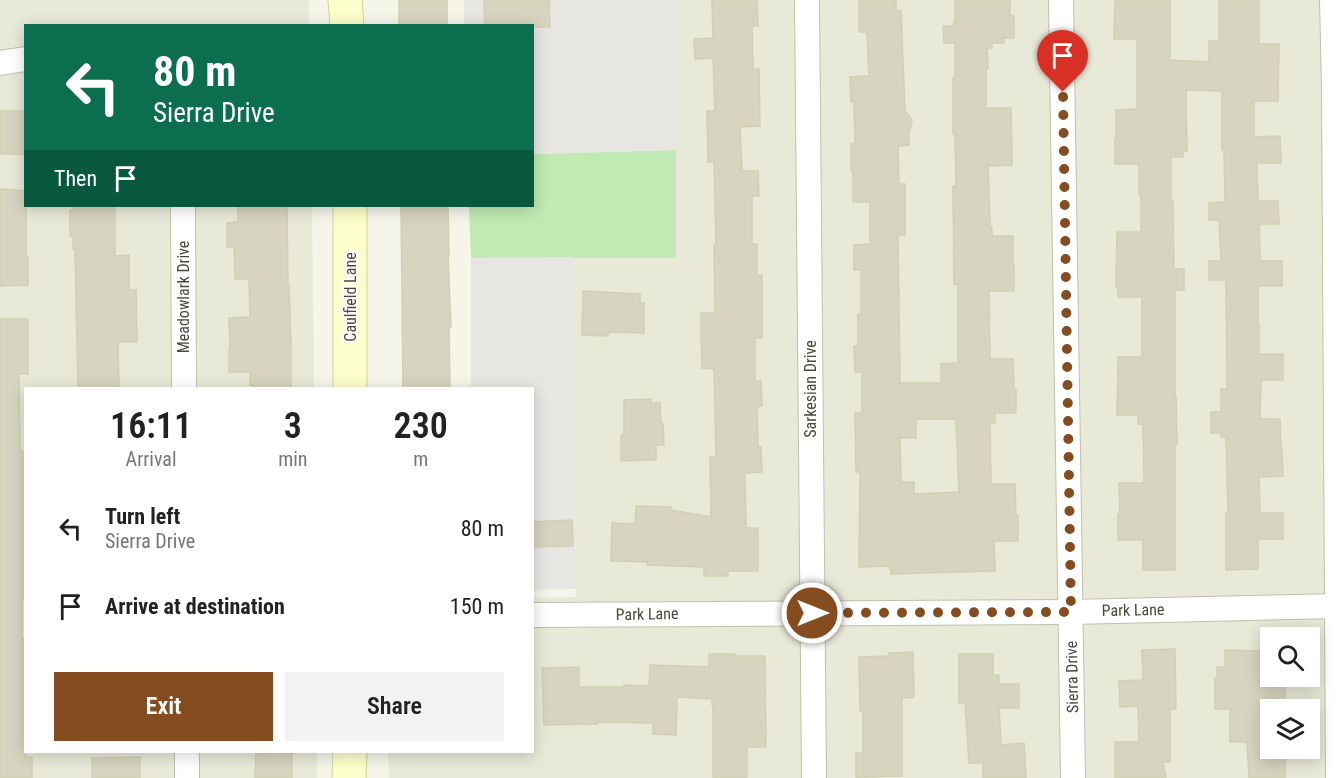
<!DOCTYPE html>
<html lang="en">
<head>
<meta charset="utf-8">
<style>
  body { margin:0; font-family:"Roboto Condensed",sans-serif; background:#f2f2f2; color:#222; height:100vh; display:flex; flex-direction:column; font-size:22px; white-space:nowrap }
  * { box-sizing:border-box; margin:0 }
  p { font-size:20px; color:#767676 }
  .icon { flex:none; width:33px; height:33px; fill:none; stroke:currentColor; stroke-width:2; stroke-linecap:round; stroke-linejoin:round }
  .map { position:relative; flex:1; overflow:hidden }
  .sheet { position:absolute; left:24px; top:387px; width:510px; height:366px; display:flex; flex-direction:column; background:#fff; border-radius:0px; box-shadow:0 3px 15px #0003 }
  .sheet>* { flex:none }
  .banner { position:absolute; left:24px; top:24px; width:510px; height:183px; border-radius:0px; box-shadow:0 3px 15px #0003; background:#0b6e4f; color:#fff; overflow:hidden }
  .buttons { position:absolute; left:1260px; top:627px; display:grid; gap:12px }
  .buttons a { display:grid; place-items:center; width:60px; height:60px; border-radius:0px; background:#fff; box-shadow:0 3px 15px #0003; font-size:30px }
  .pin { position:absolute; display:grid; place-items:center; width:51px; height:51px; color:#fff; margin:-62px -26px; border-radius:50% 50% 50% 0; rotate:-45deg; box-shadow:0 0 6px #0007 }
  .pin .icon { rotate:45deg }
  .me { position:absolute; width:66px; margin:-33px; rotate:90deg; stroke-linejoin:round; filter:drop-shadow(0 0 4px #0008) }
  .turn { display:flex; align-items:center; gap:21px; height:126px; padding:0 30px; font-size:27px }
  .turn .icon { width:78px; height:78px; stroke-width:2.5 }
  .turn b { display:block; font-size:42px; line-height:51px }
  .then { display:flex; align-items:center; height:57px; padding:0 30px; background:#0003; gap:12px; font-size:22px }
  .eta { display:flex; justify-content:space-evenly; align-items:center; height:102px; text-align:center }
  .eta b { font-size:36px; font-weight:600; line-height:42px }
  .primary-button { display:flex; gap:12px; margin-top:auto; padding:12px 30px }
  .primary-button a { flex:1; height:69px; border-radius:0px; background:#844c1f; color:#fff; font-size:24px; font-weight:600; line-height:69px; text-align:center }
  .primary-button a+a { background:#f2f2f2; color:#222 }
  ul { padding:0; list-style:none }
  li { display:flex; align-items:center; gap:18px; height:78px; padding:0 30px }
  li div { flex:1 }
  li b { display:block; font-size:22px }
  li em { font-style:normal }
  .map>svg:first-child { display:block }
  .residential { fill:#e9e9d8; fill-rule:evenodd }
  .green { fill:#c1e9b3 }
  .parking { fill:#e7e6e2 }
  .building { fill:#d7d5bf; stroke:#d2cfb3; stroke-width:1.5; fill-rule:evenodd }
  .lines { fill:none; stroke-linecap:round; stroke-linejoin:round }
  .minor-casing { stroke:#c1c0ad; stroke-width:26 }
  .secondary-casing { stroke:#d0d297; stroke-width:35 }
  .minor { stroke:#fff; stroke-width:24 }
  .secondary { stroke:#fcffcb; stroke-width:33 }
  .route { stroke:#844c1f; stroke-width:10; stroke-dasharray:0 18 }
  .labels { text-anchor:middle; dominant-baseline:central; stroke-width:4.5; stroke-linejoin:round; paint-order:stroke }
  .street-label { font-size:16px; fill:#4a4838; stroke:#fff }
</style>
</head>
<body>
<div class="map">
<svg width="1338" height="778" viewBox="0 0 1338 778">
  <rect width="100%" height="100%" fill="#f5f5ea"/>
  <g class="residential">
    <path d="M0,0H309V25L26,26V206H312L314,388H26V752H317V778H0Z"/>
    <path d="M675,0H1338V778H389L388,752H532L533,598L576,597L572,257H676ZM1270,638H1310V676H1270ZM1270,710H1310V748H1270Z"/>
  </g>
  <path class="green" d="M676,150V258H471L469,206H532L533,154Z"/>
  <g class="parking">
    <path d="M464,0H675L676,150L533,154L532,26L464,25Z"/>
    <path d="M572,257L576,589L533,590L532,388H471V258Z"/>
  </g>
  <g class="building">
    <path d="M399,0H447V24L399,25Z"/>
    <path d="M484,0H549L550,27H532V26H485Z"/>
    <path d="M712,0H757L758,26H752L753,69H759L760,126L740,127L742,171H758L759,196H752V244H757V275H762V338H755V381H761L762,406L757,407L758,447H761L762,472L745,473L746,528H758V571H728V576H704V567L647,565V562L611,561L612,523L635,524L636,506L671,507V510L711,517L710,457L716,456L714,369L702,368L701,334V313H715L714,245H716L714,162H708L707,111H715L713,58L695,59L694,39L713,38Z"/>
    <path d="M859,0H896V11H901L905,112L909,115L912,121L909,133V145L898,146L899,184H905V235H898L900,383H941V364L958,363V284H954L953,186H956L955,134H953V78H955V43H944L943,26H954V22H955V0H1010V16H1014V38H1004V43H992V48H987L988,69H986V108H1011L1012,165L988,166L990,226L992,227V236H1013V266H1014V291H989L990,359H1013L1014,390H1016V413H995V423H990L991,484H1015L1016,515H1018V541H994L995,571L891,574L890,566L859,567L860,472H856L855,413H862V372H855L854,346H858V314H861V270H854V245L870,244V202H853V170H851V144H855L854,102H851L850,77L869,76L867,32H859ZM916,419H956L959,492L914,494V482H901L900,438H916Z"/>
    <path d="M1115,0H1170V60L1209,62V41H1219V0H1259V44H1279L1278,101H1254V137L1280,136L1281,163H1257L1258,201H1278L1279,224H1259L1260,261H1282V286H1258V324H1259V354H1283V380H1261L1260,419H1280L1281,450H1282L1283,476L1259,477L1260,513H1283V539H1258V569L1226,570V513H1228L1226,437H1221V433H1211V412H1221V389H1227L1226,280H1209V261H1221L1219,220H1209V203L1225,202L1224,150H1222V91L1186,90L1187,151H1183V157H1171V201H1173L1174,269H1184V290H1175V396H1176L1177,444H1175V570H1143V540H1118V514H1120L1119,483H1144L1143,424H1138V415H1117L1118,357H1142V297H1118V287H1116L1117,232H1141V195H1139V164H1115V139H1116V110L1137,109V39H1114Z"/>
    <rect x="0" y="111" width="26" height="43"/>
    <path d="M0,189L26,191V256H28V285L0,286Z"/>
    <path d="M73,206H115V256L129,255V290H136L137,342H118L119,388H78L75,249H73V236H70V210H73Z"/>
    <path d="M238,206H287L288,285H289L291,345V388H254V386L250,385V372H229V348H230L229,318L250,317L249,279H235L234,247H227V223L238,222Z"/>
    <path d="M401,206H448L449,256H448L451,327H449L450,388H403Z"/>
    <path d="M583,291L640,294V303H644V333L608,332V336L582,335Z"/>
    <path d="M0,319H28V374H19L20,451H26V499H23V570H26V593H23V600H22V639H26V757H32V778H0Z"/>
    <path d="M651,399V403H660L661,424H663L664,445H656V460L621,461V435H624V400Z"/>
    <path d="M572,520L573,546L532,547V522Z"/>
    <path d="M1175,649L1176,709H1170V762H1163L1166,778H1115V742H1139L1138,706L1120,707L1119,681L1143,680L1142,650Z"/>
    <path d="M1225,650L1260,651V671H1264V681L1285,680V704H1270V748H1286L1285,778H1249L1247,742H1230V709H1215V678H1217V667H1225Z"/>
    <path d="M913,652L914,697L902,698V776L856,777V753H863V711H860L859,657L889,656V653Z"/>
    <path d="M709,654H735V656H765L766,747H747V778H713V705H712V699L677,697L676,735L653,734V723L598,722V724L544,725L542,668L579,667V687H624V685L649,686L650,665L709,667Z"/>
    <path d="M959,654H993V675H999V684H1019V708H999L1001,745L1024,743L1026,778H983V763H969L965,703H959Z"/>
    <path d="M256,752H292V778H255Z"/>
    <path d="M140,757V778H92V758Z"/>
  </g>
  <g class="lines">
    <defs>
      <g id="minor">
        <path d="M807,0L814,778"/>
        <path d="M1061,0L1073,778"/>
        <path d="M1332,0L1334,87L1338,778"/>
        <path d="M0,63L26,59"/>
        <path d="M183,206L184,388"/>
        <path d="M532,615L1071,612L1338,606"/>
        <path d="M187,752V778"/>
      </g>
      <g id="secondary">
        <path d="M345,0L347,26"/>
        <path d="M350,206V388"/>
        <path d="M349,778L350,752"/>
      </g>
    </defs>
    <use href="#minor" class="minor-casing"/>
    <use href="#secondary" class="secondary-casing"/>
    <use href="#minor" class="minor"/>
    <use href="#secondary" class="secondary"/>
  </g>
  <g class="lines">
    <path class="route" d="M812,613L1071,612L1063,92"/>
  </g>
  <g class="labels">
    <g class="street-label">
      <text transform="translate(183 297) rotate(-90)">Meadowlark Drive</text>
      <text transform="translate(350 297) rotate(-90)">Caulfield Lane</text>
      <text transform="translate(810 389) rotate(-90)">Sarkesian Drive</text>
      <text transform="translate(1133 610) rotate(-1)">Park Lane</text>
      <text transform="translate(647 614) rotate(-1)">Park Lane</text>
      <text transform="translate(1072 677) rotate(-91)">Sierra Drive</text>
    </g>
  </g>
</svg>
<div class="buttons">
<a><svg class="icon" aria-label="search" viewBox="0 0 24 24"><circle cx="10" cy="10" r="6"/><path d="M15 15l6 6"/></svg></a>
<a><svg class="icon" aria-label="layers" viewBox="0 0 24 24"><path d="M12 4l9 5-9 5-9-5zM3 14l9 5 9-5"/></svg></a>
</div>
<div class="pin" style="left:1063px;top:92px;background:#d93025"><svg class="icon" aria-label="arrive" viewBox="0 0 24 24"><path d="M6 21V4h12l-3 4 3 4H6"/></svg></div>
<svg class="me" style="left:812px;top:613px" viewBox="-20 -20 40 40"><circle r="17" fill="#844c1f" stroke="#fff" stroke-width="3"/><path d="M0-11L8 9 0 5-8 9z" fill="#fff"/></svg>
<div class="banner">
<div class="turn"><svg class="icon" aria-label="left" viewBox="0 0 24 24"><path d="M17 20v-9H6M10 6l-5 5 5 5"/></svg><div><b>80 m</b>Sierra Drive</div></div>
<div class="then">Then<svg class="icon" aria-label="arrive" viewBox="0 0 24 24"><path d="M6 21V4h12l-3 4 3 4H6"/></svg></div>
</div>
<section class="sheet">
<div class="eta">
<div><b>16:11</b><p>Arrival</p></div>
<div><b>3</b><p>min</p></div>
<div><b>230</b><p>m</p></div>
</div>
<ul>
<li><svg class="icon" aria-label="left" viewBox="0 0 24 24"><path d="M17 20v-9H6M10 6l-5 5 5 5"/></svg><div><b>Turn left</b><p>Sierra Drive</p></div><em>80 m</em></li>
<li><svg class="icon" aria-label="arrive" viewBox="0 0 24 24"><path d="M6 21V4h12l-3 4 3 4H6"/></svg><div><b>Arrive at destination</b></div><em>150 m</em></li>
</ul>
<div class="primary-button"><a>Exit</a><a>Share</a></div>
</section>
</div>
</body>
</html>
